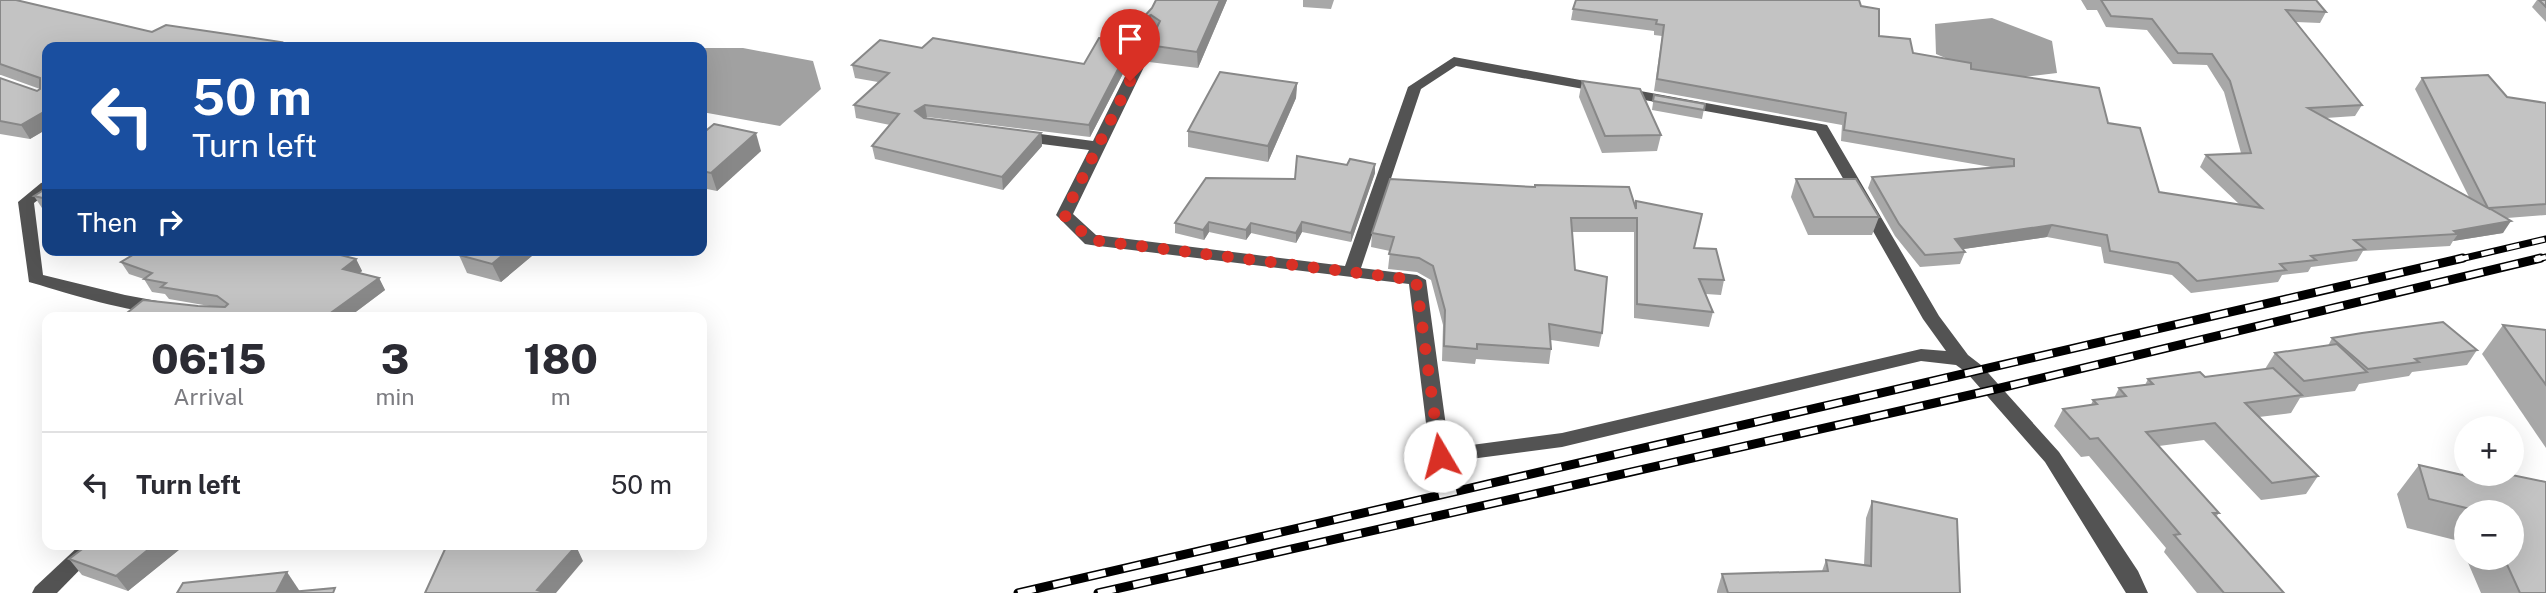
<!DOCTYPE html>
<html lang="en">
<head>
<meta charset="utf-8">
<style>
  body { margin:0; font-family:"Public Sans",sans-serif; background:#f7f7f7; color:#2b2b33; height:100vh; display:flex; flex-direction:column; font-size:26px; white-space:nowrap }
  * { box-sizing:border-box; margin:0 }
  p { font-size:23px; color:#7c7c81 }
  .icon { flex:none; width:38px; height:38px; fill:none; stroke:currentColor; stroke-width:2; stroke-linecap:round; stroke-linejoin:round }
  .map { position:relative; flex:1; overflow:hidden }
  .sheet { position:absolute; left:42px; top:312px; width:665px; height:238px; display:flex; flex-direction:column; background:#fff; border-radius:14px; box-shadow:0 7px 28px #0002 }
  .sheet>* { flex:none }
  .top-card { position:absolute; left:42px; top:42px; width:665px; height:214px; border-radius:14px; box-shadow:0 7px 28px #0002; background:#1a4fa0; color:#fff; overflow:hidden }
  .controls { position:absolute; left:2454px; top:416px; display:grid; gap:14px }
  .controls a { display:grid; place-items:center; width:70px; height:70px; border-radius:50%; background:#fff; box-shadow:0 7px 28px #0002; font-size:35px }
  .pin { position:absolute; display:grid; place-items:center; width:60px; height:60px; color:#fff; margin:-72px -30px; border-radius:50% 50% 50% 0; rotate:-45deg; box-shadow:0 0 7px #0007 }
  .pin .icon { rotate:45deg }
  .me { position:absolute; width:77px; margin:-38px; rotate:352deg; stroke-linejoin:round; filter:drop-shadow(0 0 5px #0008) }
  .turn { display:flex; align-items:center; gap:24px; height:147px; padding:0 35px; font-size:32px }
  .turn .icon { width:91px; height:91px; stroke-width:2.5 }
  .turn b { display:block; font-size:49px; line-height:60px }
  .then { display:flex; align-items:center; height:66px; padding:0 35px; background:#0003; gap:14px; font-size:26px }
  .eta { display:flex; justify-content:space-evenly; align-items:center; height:119px; text-align:center }
  .eta b { font-size:42px; font-weight:800; line-height:49px }
  ul { padding:0; list-style:none }
  li { display:flex; align-items:center; gap:21px; height:105px; padding:0 35px; border-top:2px solid #e1e1e2 }
  li div { flex:1 }
  li b { display:block; font-size:26px }
  li em { font-style:normal }
  .map>svg:first-child { display:block }
  .water { fill:#a1a1a1 }
  .lines { fill:none; stroke-linecap:round; stroke-linejoin:round }
  .minor { fill:#535353; fill-rule:evenodd }
  .rail-far1-casing { stroke:#000; stroke-width:7 }
  .rail-casing { stroke:#000; stroke-width:9 }
  .rail-far1 { stroke:#fff; stroke-width:4.5; stroke-dasharray:13; stroke-linecap:butt }
  .rail { stroke:#fff; stroke-width:6; stroke-dasharray:18; stroke-linecap:butt }
  .wall { fill:#a8a8a8 }
  .shaded-wall { fill:#888 }
  .building { fill:#c3c3c3; stroke:#888; stroke-width:2 }
  .route { stroke:#d93025; stroke-width:12; stroke-dasharray:0 21.6 }
</style>
</head>
<body>
<div class="map">
<svg width="2546" height="593" viewBox="0 0 2546 593">
  <rect width="100%" height="100%" fill="#fff"/>
  <g class="water">
    <path d="M1992,18L2052,41L2057,73L1998,80L1936,54L1935,24Z"/>
    <path d="M702,48H743L813,61L821,89L780,126L702,112Z"/>
  </g>
  <g class="lines">
    <g class="minor">
      <path d="M1151,34L1158,38L1073,214L1096,235L1345,266L1408,87L1454,57L1827,125L1939,316L1968,355L1981,365L2059,452L2138,571L2148,593H2126L2045,462L1967,373L1956,365L1921,361L1562,447L1440,463L1433,461L1430,456L1409,284L1091,245L1085,244L1056,215L1089,150L1018,141L1010,136L1018,131L1093,141L1144,38ZM1456,66L1816,131L1923,319L1946,351L1921,349L1562,433L1449,448L1426,280L1417,275L1361,268L1421,89Z"/>
      <path d="M47,181V193L34,203L43,275L125,295L168,303L171,307L168,311C142,318 58,290 29,282L18,202L41,183Z"/>
      <path d="M81,544H105L57,593H32L35,587Z"/>
    </g>
    <defs>
      <g id="rail-far1">
        <path d="M2456,260L2546,239"/>
        <path d="M2534,260L2546,257"/>
      </g>
      <g id="rail">
        <path d="M1018,593L2463,258"/>
        <path d="M1098,593L1992,390L2541,258"/>
      </g>
    </defs>
    <use href="#rail-far1" class="rail-far1-casing"/>
    <use href="#rail" class="rail-casing"/>
    <use href="#rail-far1" class="rail-far1"/>
    <use href="#rail" class="rail"/>
  </g>
  <g class="wall">
    <path d="M0,0L152,32L281,42L283,47H47V129L30,139L0,134V78L37,91L40,89L1,75H0Z"/>
    <path d="M1227,0L1198,68L1149,62L1148,45L1154,33L1152,32L1142,36L1152,8Z"/>
    <path d="M1303,0H1334L1331,9L1303,7Z"/>
    <path d="M2081,0H2316L2326,12L2320,23L2296,22L2362,105L2355,116L2326,118L2469,197L2415,89L2422,78L2507,97L2546,103V215L2507,218L2503,233L2453,241L2450,246L2363,251L2357,261L2311,267L2308,272L2282,275L2278,282L2191,293L2172,275L2104,263L2101,247L2047,237L1963,249L1965,252L1960,264L1920,267L1895,236L1868,188L1872,177L1991,167L1841,141L1842,125L1654,91L1662,36L1654,35V31L1571,20L1573,9L1861,6L1879,36L1913,53L1971,69L2108,123L2159,192L2239,204L2200,167L2206,155L2241,153L2224,92L2207,65L2173,64L2147,30L2106,27L2097,10H2087Z"/>
    <path d="M2537,0H2546V22L2532,7Z"/>
    <path d="M1142,37L1090,137L927,117L926,118L1041,133L1042,146L1003,190L875,159L872,146L890,125L856,118L854,105L878,82L855,78L852,65L922,48L1084,64L1127,41Z"/>
    <path d="M1582,81L1661,135L1657,151L1602,153L1579,97Z"/>
    <path d="M1297,83L1296,98L1268,162L1188,147V131Z"/>
    <path d="M1654,95L1705,104L1702,119L1652,110Z"/>
    <path d="M702,134L761,151L717,191L702,188Z"/>
    <path d="M1375,164V173L1351,242L1302,232L1296,243L1251,233L1246,240L1209,232L1204,240L1175,233V223L1295,179L1347,165Z"/>
    <path d="M1796,179L1879,217L1872,235H1808L1791,197Z"/>
    <path d="M47,188V209L42,208L34,196Z"/>
    <path d="M1636,201L1694,248L1724,280L1721,295L1706,294L1713,312L1709,327L1634,318V232H1572L1575,270L1602,333L1599,347L1551,340V349L1549,364L1476,359L1475,364L1442,361L1443,325L1431,280L1417,272L1388,269L1390,251L1371,247L1372,233L1635,206Z"/>
    <path d="M539,250L501,282L467,273L459,255Z"/>
    <path d="M356,259L362,271L360,273L379,278L385,290L349,317H122L198,306L215,307L169,299L165,294L152,292L144,279L129,274L121,262Z"/>
    <path d="M2503,325L2546,330V448L2482,354Z"/>
    <path d="M2332,338L2477,350L2467,365L2412,372L2409,376L2359,384L2355,391L2300,398L2291,413L2259,417L2318,476L2306,494L2261,500L2204,440L2159,446L2219,513L2216,517L2284,593H2197L2164,552L2166,548L2089,456L2081,457L2054,426L2063,409L2091,405L2093,400L2114,398L2119,388L2145,385L2148,379L2205,377L2265,369L2275,353L2328,346Z"/>
    <path d="M2419,465L2461,475L2466,469V474H2507L2546,593H2481L2466,558H2511V513H2466V557L2459,541L2407,528L2397,494Z"/>
    <path d="M1872,501L1960,593H1717V591L1722,574L1822,571L1826,560L1864,565L1866,518Z"/>
    <path d="M89,544H203L197,549L185,545L128,591L82,575L69,559Z"/>
  </g>
  <g class="shaded-wall">
    <path d="M1220,0H1227L1198,68L1197,52Z"/>
    <path d="M1151,15L1152,32L1142,36L1141,20Z"/>
    <path d="M1141,25L1142,37L1090,137L1089,125Z"/>
    <path d="M281,42L283,47H273Z"/>
    <path d="M1297,83L1296,98L1268,162V146Z"/>
    <path d="M925,105L927,117L918,123L915,111Z"/>
    <path d="M47,110V129L30,139L21,125Z"/>
    <path d="M756,133L761,151L717,191L711,173Z"/>
    <path d="M1041,133L1042,146L1003,190L1002,177Z"/>
    <path d="M1375,164V173L1351,242V233Z"/>
    <path d="M2511,221L2503,233L2453,241L2458,234L2454,231Z"/>
    <path d="M1209,222V232L1204,240L1203,230Z"/>
    <path d="M1302,222V232L1296,243V233Z"/>
    <path d="M1251,223V233L1246,240V230Z"/>
    <path d="M2052,225L2047,237L1950,251L1955,239Z"/>
    <path d="M509,250H539L501,282L492,264Z"/>
    <path d="M356,259L362,271L349,281L343,269Z"/>
    <path d="M379,278L385,290L349,317H325Z"/>
    <path d="M155,544L185,545L128,591L116,576Z"/>
    <path d="M194,544H203L197,549Z"/>
    <path d="M561,544H578L576,546L583,561L556,593H539L537,590Z"/>
    <path d="M287,572L301,593H276Z"/>
  </g>
  <g class="building">
    <path d="M0,0H16L152,32L166,25L281,42L273,47H47V110L21,125L0,121V78L37,91L40,89V78L0,64Z"/>
    <path d="M1156,0H1220L1197,52L1148,45L1160,21L1151,15L1141,20L1152,8Z"/>
    <path d="M1576,0H1859L1861,6L1879,9V36L1910,39L1913,53L1971,63V69L2099,88L2108,123L2140,128L2159,192L2262,208L2206,155L2251,153L2230,81L2212,54L2178,53L2152,19L2111,16L2101,0H2316L2326,12L2286,10L2362,105L2308,108L2488,208L2422,78L2488,75L2507,97L2546,103V204L2489,208L2511,221L2454,231L2458,234L2354,240L2365,249L2311,256L2316,260L2280,264L2286,270L2197,281L2178,263L2110,251L2107,235L2052,225L1955,239L1965,252L1925,255L1899,224L1872,177L2014,166V159L1844,130L1846,113L1657,79L1664,25L1656,24L1657,20L1573,9Z"/>
    <path d="M2539,0H2546V7Z"/>
    <path d="M1141,25L1089,125L925,105L915,111L924,118L1041,133L1002,177L872,146L899,114L854,105L889,73L852,65L880,40L922,48L933,38L1084,64L1099,38L1127,41Z"/>
    <path d="M1220,72L1297,83L1268,146L1188,131Z"/>
    <path d="M1582,81L1640,89L1661,135L1605,136Z"/>
    <path d="M1654,95L1705,104L1704,110L1653,101Z"/>
    <path d="M714,124L756,133L711,173L702,171V134Z"/>
    <path d="M1297,156L1347,165L1350,159L1375,164L1351,233L1302,222L1296,233L1251,223L1246,230L1209,222L1203,230L1175,223L1206,178L1295,179Z"/>
    <path d="M1390,179L1535,187V185L1629,187L1636,209V201L1702,214L1694,248L1716,249L1724,280L1699,279L1713,312L1637,304V218H1571L1575,270L1607,277L1602,333L1549,324L1551,349L1477,344V349L1444,346L1445,310L1433,266L1419,258L1389,254L1394,237L1372,233Z"/>
    <path d="M1796,179H1856L1879,217H1814Z"/>
    <path d="M47,188V199L34,196Z"/>
    <path d="M141,250H321L356,259L343,269L379,278L325,317H122L143,300L198,306L225,307L228,304L217,296L161,287L166,283L144,279L152,273L121,262Z"/>
    <path d="M465,250H509L492,264L459,255Z"/>
    <path d="M2443,322L2477,350L2415,359L2419,362L2368,369L2332,338L2362,333Z"/>
    <path d="M2503,325L2546,330V385Z"/>
    <path d="M2337,344L2367,372L2304,381L2275,353Z"/>
    <path d="M2273,368L2302,395L2245,403L2318,476L2272,483L2215,423L2146,432L2219,513H2213L2284,593H2224L2174,535L2180,534L2098,438L2090,439L2063,409L2097,404L2093,400L2126,396L2119,388L2153,384L2148,379L2200,372L2205,377Z"/>
    <path d="M2419,465L2471,477L2470,474H2507L2546,482V593H2520L2504,558H2511V513H2483V512L2429,499Z"/>
    <path d="M1872,501L1957,519L1960,593H1728L1722,574L1828,571L1826,560L1871,566Z"/>
    <path d="M89,544H155L116,576L69,559Z"/>
    <path d="M476,544H570L576,546L537,590L547,593H425L446,547Z"/>
    <path d="M287,572L276,593H177L183,583Z"/>
    <path d="M335,588L333,593H280Z"/>
  </g>
  <g class="lines">
    <path class="route" d="M1130,81L1064,215L1091,240L1416,280L1440,456"/>
  </g>
</svg>
<div class="controls">
<a>+</a>
<a>−</a>
</div>
<div class="pin" style="left:1130px;top:81px;background:#d93025"><svg class="icon" aria-label="arrive" viewBox="0 0 24 24"><path d="M6 21V4h12l-3 4 3 4H6"/></svg></div>
<svg class="me" style="left:1440px;top:456px" viewBox="-20 -20 40 40"><circle r="19" fill="#fff"/><path d="M0-13L10 11 0 6-10 11z" fill="#d93025"/></svg>
<div class="top-card">
<div class="turn"><svg class="icon" aria-label="left" viewBox="0 0 24 24"><path d="M17 20v-9H6M10 6l-5 5 5 5"/></svg><div><b>50 m</b>Turn left</div></div>
<div class="then">Then<svg class="icon" aria-label="right" viewBox="0 0 24 24"><path d="M7 20v-9h11M14 6l5 5-5 5"/></svg></div>
</div>
<section class="sheet">
<div class="eta">
<div><b>06:15</b><p>Arrival</p></div>
<div><b>3</b><p>min</p></div>
<div><b>180</b><p>m</p></div>
</div>
<ul>
<li><svg class="icon" aria-label="left" viewBox="0 0 24 24"><path d="M17 20v-9H6M10 6l-5 5 5 5"/></svg><div><b>Turn left</b></div><em>50 m</em></li>
</ul>
</section>
</div>
</body>
</html>
